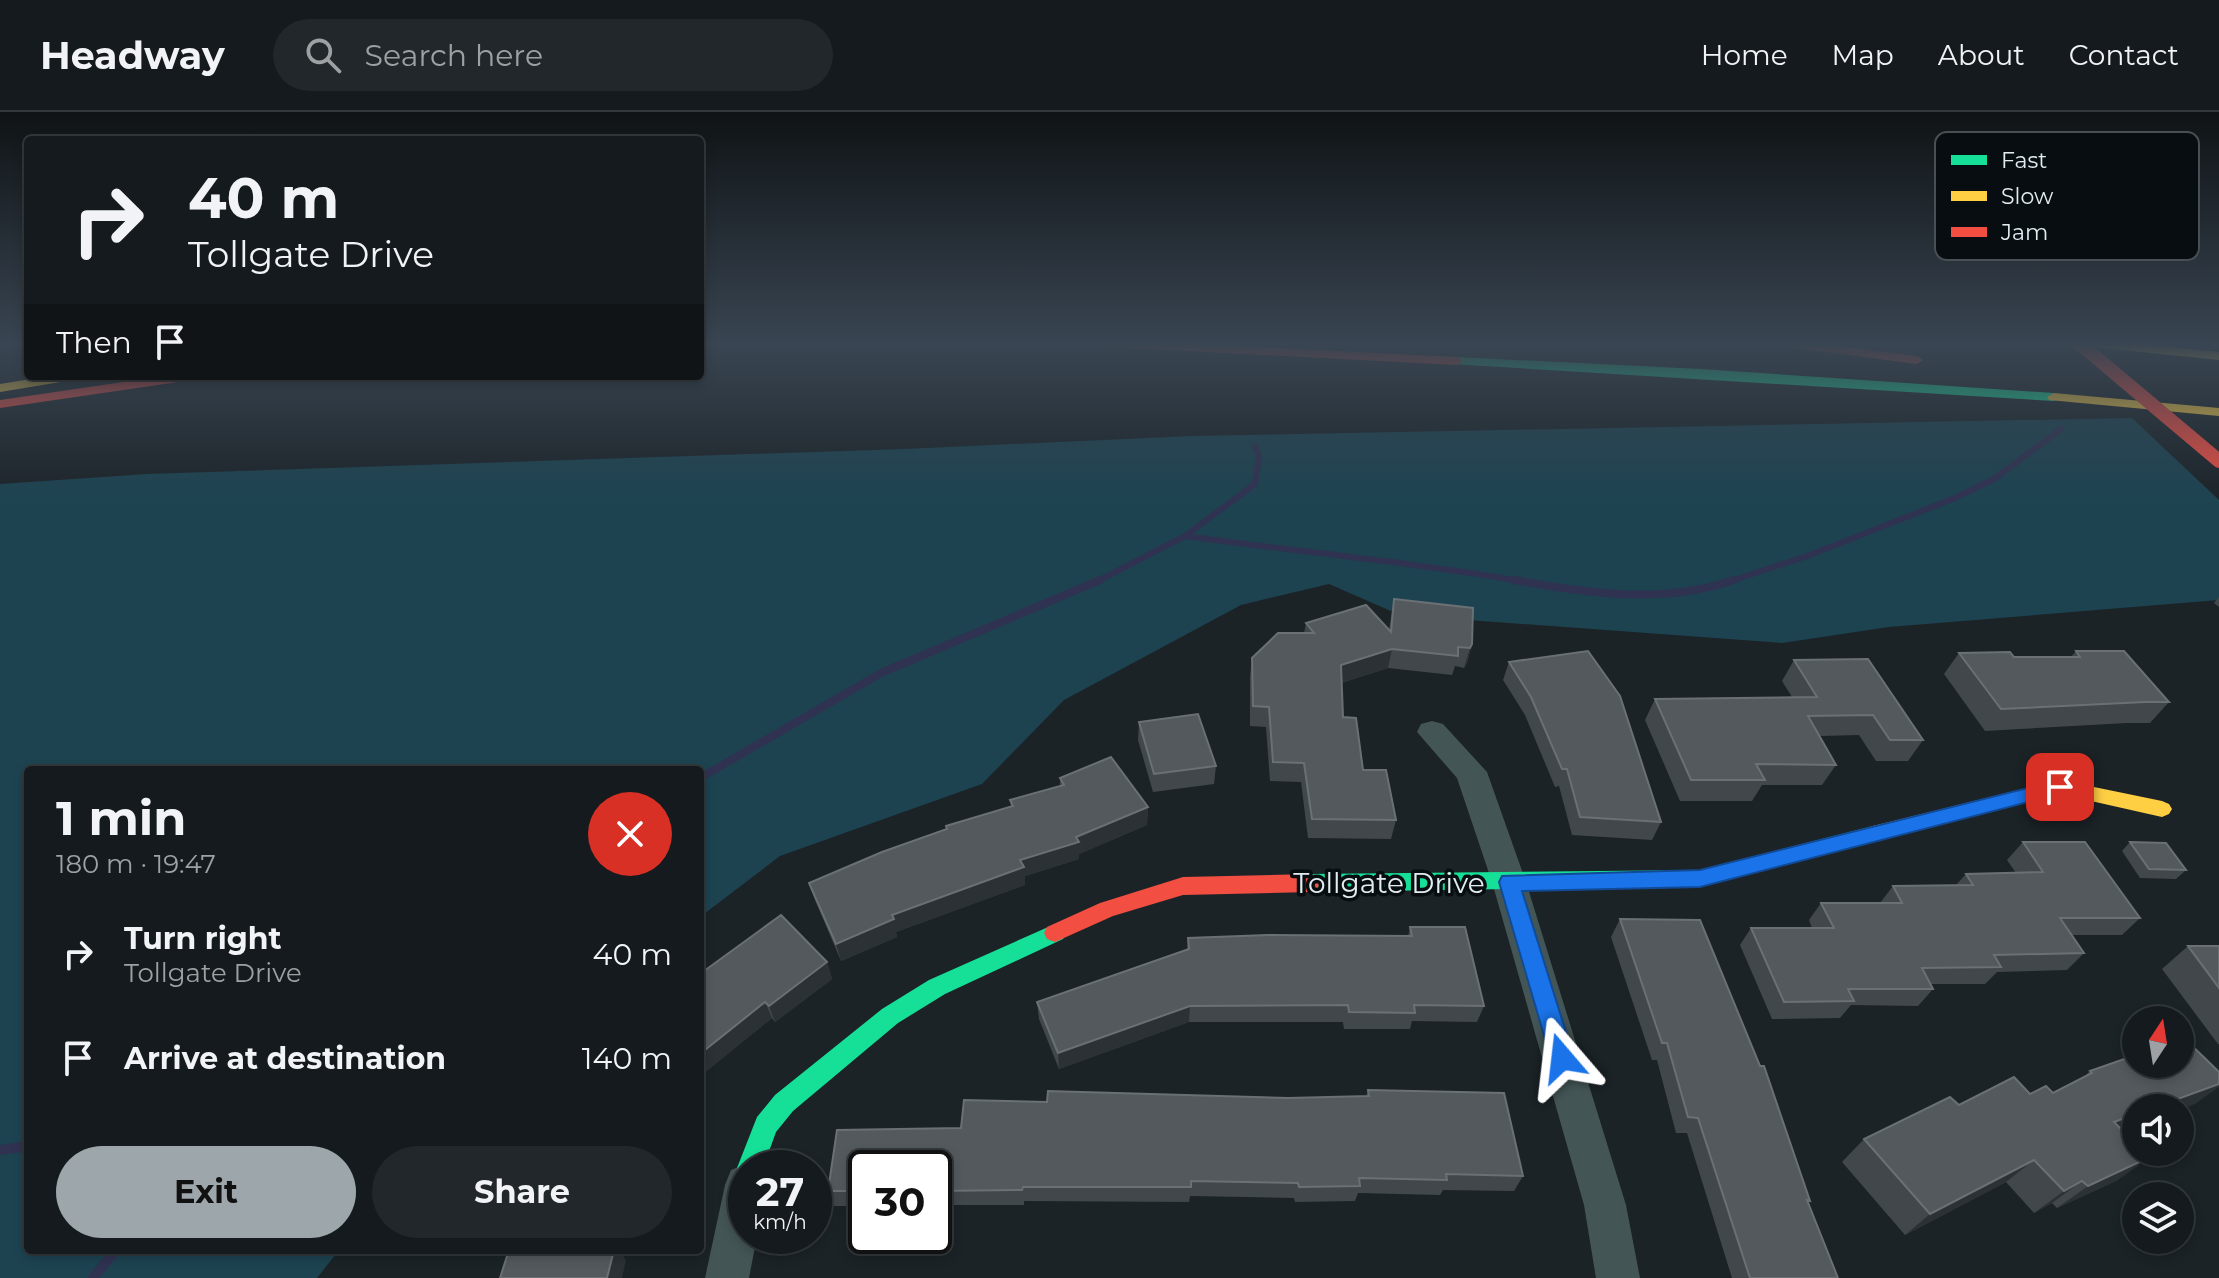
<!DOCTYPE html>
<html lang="en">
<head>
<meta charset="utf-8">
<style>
  body { margin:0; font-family:Montserrat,sans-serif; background:#21272a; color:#f1f3f6; height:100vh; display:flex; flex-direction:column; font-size:30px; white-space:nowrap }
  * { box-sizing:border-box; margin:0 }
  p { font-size:26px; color:#9da1a4 }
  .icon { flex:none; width:44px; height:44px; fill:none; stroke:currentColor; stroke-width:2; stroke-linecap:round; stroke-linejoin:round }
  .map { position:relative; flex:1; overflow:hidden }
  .side { position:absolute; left:24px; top:654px; width:680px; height:488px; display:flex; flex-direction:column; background:#141a1d; border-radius:8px; box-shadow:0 4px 12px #0003,0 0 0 2px #33383b }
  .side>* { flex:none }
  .banner { position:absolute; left:24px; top:24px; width:680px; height:244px; border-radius:8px; box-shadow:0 4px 12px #0003,0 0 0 2px #33383b; background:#141a1d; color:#f1f3f6; overflow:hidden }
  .needle { width:52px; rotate:12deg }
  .controls { position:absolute; left:2122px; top:894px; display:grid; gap:16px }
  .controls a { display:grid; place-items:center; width:72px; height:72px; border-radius:50%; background:#141a1d; box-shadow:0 4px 12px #0003,0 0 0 2px #33383b; font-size:40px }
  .speed { position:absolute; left:728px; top:1038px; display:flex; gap:16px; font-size:40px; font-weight:700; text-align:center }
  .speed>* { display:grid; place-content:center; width:104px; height:104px; border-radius:50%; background:#141a1d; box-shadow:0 4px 12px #0003,0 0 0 2px #33383b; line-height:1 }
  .speed small { font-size:20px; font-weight:400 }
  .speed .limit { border:4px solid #111; border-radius:12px; background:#fff; color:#111 }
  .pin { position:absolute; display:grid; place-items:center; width:68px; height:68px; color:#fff; margin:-34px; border-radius:16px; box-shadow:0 4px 12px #0006 }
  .me { position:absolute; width:88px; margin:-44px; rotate:343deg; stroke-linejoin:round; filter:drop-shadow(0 0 6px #0008) }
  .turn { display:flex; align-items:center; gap:28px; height:168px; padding:0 32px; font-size:36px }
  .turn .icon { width:104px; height:104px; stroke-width:2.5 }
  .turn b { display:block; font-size:56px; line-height:68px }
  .then { display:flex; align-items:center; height:76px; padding:0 32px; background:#0003; gap:16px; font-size:30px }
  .round { display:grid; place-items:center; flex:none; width:84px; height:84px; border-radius:42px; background:#21272a }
  .head { display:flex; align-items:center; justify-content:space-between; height:136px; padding:0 32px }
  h1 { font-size:48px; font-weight:700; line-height:60px }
  .primary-button { display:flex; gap:16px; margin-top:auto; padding:16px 32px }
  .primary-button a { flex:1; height:92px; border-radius:48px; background:#9da6aa; color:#111; font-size:32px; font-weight:700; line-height:92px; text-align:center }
  .primary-button a+a { background:#21272a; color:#f1f3f6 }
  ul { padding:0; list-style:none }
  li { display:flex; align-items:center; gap:24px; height:104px; padding:0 32px }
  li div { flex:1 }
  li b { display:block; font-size:30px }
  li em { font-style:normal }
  header { display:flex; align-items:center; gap:48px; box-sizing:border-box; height:112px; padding:0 40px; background:#141a1d; border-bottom:2px solid #33383b }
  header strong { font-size:38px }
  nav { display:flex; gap:44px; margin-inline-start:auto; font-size:28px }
  .search { width:560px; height:72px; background:#21272a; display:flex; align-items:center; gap:20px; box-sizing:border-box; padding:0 28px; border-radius:44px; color:#9da1a4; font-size:30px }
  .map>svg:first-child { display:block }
  .green { fill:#1d4351 }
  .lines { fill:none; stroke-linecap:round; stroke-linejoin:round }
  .stream-far2 { stroke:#303252; stroke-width:6 }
  .stream-far1 { stroke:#303252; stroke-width:8 }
  .stream { stroke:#303252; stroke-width:10 }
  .street { fill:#455; fill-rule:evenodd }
  .fast { fill:#16e098; fill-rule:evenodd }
  .slow { fill:#ffcf43; fill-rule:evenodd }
  .jam { fill:#f24e42; fill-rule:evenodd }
  .jam-bridge { stroke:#f24e42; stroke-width:14 }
  .wall { fill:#42474b }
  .shaded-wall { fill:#2b3135 }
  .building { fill:#53595d; stroke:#6a7074; stroke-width:2 }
  .route { fill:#1a73e8; stroke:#114b97; stroke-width:2 }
  .labels { text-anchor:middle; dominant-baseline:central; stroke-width:7; stroke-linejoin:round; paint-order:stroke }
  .street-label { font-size:28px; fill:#e3edf1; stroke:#070d10 }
  .key { fill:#070d10; stroke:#495054; stroke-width:2 }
  .key-label { font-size:22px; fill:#e3edf1 }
</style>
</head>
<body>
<header>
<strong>Headway</strong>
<div class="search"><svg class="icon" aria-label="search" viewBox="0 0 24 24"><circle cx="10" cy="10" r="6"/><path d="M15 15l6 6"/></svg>Search here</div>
<nav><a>Home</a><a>Map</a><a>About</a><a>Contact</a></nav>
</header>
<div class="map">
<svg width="2219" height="1166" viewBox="0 0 2219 1166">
  <rect width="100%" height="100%" fill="#1b2327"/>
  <path class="green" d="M2132,306L2219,388V488L1889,515L1782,531L1400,503L1329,472L1241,493L1064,588L982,672L780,744L700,805V658H28V1138H339L317,1166H0V372L147,362L904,337L1191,324Z"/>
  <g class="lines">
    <g class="stream-far2">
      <path d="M1567,231L1592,233"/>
      <path d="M1185,424C1299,440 1413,450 1525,470"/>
      <path d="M1096,470L1185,424L1255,372L1259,344L1255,334"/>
      <path d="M1728,470L1810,443L1955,386L1994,367L2061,317"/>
    </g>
    <g class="stream-far1">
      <path d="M1514,468C1589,481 1661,493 1734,468"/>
      <path d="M700,666L881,561L1100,468"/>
    </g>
    <g class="stream">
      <path d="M0,1038L28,1034"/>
      <path d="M93,1166L116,1138"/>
    </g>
    <g class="street">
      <path d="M1432,609L1443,612L1487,660L1526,770L1626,1093L1640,1166H1596L1584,1093L1492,770L1457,666L1417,620L1421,612Z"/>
      <path d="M746,1052L756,1056H746V1124H757L749,1166H705L725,1073L731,1058Z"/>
    </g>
    <g class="fast">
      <path d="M1457,245L1701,257L2054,281L2061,285L2054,289L1452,252V246Z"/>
      <path d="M1877,713L1884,715L1887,721L1884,727L1700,774L1310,780L1303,777L1300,771L1303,765L1310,762L1700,758Z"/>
      <path d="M1055,812L1063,815L1066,821L1063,827L945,882L898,911L793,999L776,1020L763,1056H746V1067L741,1065L737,1056L757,1005L775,983L882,897L929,868Z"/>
    </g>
    <g class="slow">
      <path d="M2087,231H2129L2219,240V248L2093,235Z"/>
      <path d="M49,264H80L73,268L0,280V272Z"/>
      <path d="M2054,281L2219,296V304L2049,288L2047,285Z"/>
      <path d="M2060,668L2162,689L2169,692L2172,697L2169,702L2162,705L2060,682L1877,729L1870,727L1867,721L1870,715L1877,713Z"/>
    </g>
    <g class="jam">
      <path d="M1103,231H1181L1457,245L1463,249L1457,253L1109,235Z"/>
      <path d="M1782,231H1816L1917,244L1923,248L1917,252L1788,235Z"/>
      <path d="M165,264H199L192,268L0,296V288Z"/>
      <path d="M1310,762L1317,765L1320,771L1317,777L1310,780L1183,783L1113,804L1055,830L1047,827L1044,821L1047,815L1100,791L1183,765Z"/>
    </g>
    <path class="jam-bridge" d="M2079,231L2219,349"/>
  </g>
  <g class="wall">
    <path d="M2219,485V495L2214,491Z"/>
    <path d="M1394,487L1472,532L1467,551L1464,556L1455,554L1452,563L1388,556L1341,571L1343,605L1363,658L1396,708L1391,727L1308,726L1301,670L1270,669L1266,615L1250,614V565L1252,546L1304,521L1306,511L1389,518Z"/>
    <path d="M2076,539L2169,590L2150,611H2127L1985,619L1944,562L1959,541L2014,545H2071Z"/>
    <path d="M1794,548L1923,628L1908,649H1876L1859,623L1820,624L1836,653L1822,673H1762L1752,689H1680L1645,608L1655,587L1792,585L1782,569Z"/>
    <path d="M1509,550L1661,710L1652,728L1572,723L1559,674L1555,675L1525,603L1503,568Z"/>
    <path d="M1139,610L1216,654L1214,672L1153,680L1138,628Z"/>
    <path d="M1060,666L1148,695L1147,713L1079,742V747L1025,764V773L896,820L897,825L841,849L815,788L809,771L1011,694L1010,688L1060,674Z"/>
    <path d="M2023,730L2140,806L2122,823H2072L2084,841L2067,858L1997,860L1985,872H1931L1933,877L1918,894L1851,893L1840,906L1772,907L1740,833L1751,816H1812L1809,808L1821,791H1880L1893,774L1956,773L1966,762L2016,761L2007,748Z"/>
    <path d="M2130,730L2186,758L2176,767L2140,766L2122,739Z"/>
    <path d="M1620,807L1810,1089L1808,1090L1838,1166H1732L1687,1021H1676L1657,948H1652L1611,825Z"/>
    <path d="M1410,815L1484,894L1477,910L1412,909L1410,917H1344L1343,910H1189L1059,957L1039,907L1037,890L1187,838L1188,826L1408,824Z"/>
    <path d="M2188,834H2219V932H2218L2162,857Z"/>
    <path d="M827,850L832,867L775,910L772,906L700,964V862Z"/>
    <path d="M2090,959L2195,992L2136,996V1014L2123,1019L2118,1068L2057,1096L2052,1091L2034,1101L2006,1070L1905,1123L1842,1050L1864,1027L1959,993L2030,982L2053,981L2082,967Z"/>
    <path d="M1368,978L1504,981L1523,1064L1514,1079L1443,1078L1440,1083L1358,1081L1355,1089L1295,1090L1294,1086L1190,1084L1189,1090L1024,1089V1093H934V1056H866V1094H834L828,1079L837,1018L961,1016L964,988L1047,990L1048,979L1288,986L1366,984Z"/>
  </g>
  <g class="shaded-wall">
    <path d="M1472,532L1467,551L1464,556L1470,536Z"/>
    <path d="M1392,537L1388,556L1337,572L1341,553Z"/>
    <path d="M1148,695L1147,713L1079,742V747L1025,764V773L896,820L897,825L841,849L836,832L892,803L1020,748Z"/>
    <path d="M827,850L832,867L775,910L769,894Z"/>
    <path d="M765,890L772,906L701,964L700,942Z"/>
    <path d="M1190,894L1189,910L1059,957L1058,941Z"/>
    <path d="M2219,972V975L2195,992L2180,998V996H2153Z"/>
    <path d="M2136,1002V1014L2084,1034L2114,1010Z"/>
    <path d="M2150,1045L2118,1068L2057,1096L2088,1074Z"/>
    <path d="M2034,1048L2006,1070L1905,1123L1930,1102Z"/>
    <path d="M2082,1069L2052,1091L2034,1101L2064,1079Z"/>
    <path d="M614,1138H624L623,1144L626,1148L622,1166H607Z"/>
  </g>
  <g class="building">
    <path d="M1394,487L1473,496L1472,532L1470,536L1458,535V544L1392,537L1341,553L1343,605L1356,606L1363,658H1386L1396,708L1312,707L1304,651L1273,650L1269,595L1253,594L1252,546L1278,521H1314L1306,511L1366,493L1391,520Z"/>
    <path d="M1588,539L1620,584L1661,710L1580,705L1567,657H1562L1531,585L1509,550Z"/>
    <path d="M2076,539H2124L2169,590H2145L2001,597L1959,541L2010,540L2014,545H2080Z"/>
    <path d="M1868,547L1923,628H1890L1873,603L1808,604L1836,653L1756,652L1765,668H1691L1655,587L1817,585L1794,548Z"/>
    <path d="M1198,602L1216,654L1154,662L1139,610Z"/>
    <path d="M1111,645L1148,695L1076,725L1079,730L1020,748L1024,755L892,803L894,807L836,832L809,771L882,740L947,717L946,714L1013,694L1010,688L1064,673L1060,666Z"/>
    <path d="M2023,730H2085L2140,806H2060L2084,841L1994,843L2001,855L1922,856L1933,877H1848L1854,889L1784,890L1751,816H1834L1821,791H1902L1893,774L1973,773L1966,762L2043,760Z"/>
    <path d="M2130,730L2166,731L2186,758L2149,757Z"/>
    <path d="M781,803L827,850L769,894L765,890L700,942V862Z"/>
    <path d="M1620,807L1700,808L1760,954H1764L1810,1089L1807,1088L1838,1166H1750L1698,1006L1688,1005L1667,931H1662Z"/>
    <path d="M1410,815H1465L1484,894L1414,893L1415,901L1349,900L1348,893L1190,894L1058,941L1037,890L1189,837L1188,826L1268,823L1412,824Z"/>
    <path d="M2188,834H2219V876Z"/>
    <path d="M2184,926L2219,960V972L2153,996H2136V1002L2114,1010L2136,1032V1040H2145L2150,1045L2088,1074L2082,1069L2064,1079L2034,1048L1930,1102L1864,1027L1950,985L1959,993L2014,965L2030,982L2046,974L2053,981L2092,961L2090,959L2136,943V952H2180V927Z"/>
    <path d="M1368,978L1504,981L1523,1064L1446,1062L1447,1068L1359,1066L1360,1074L1299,1075L1298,1071L1191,1069V1075H1023L1022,1078L934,1079V1056H866V1079H828L837,1018L961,1016L964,988L1047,990L1048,979L1288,986L1369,984Z"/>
    <path d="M509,1138H614L607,1166H500Z"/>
  </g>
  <linearGradient id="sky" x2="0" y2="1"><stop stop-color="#0f1315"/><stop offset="0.59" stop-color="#394552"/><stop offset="1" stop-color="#394552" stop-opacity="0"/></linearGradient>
  <rect width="2219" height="394" fill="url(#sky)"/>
  <path class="route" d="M2060,668L2067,670L2070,675L2067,680L1700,775L1522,779L1574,946L1570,954L1562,957L1553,954L1499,770L1502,764L1700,758Z"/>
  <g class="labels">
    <g class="street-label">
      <text x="1389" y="771">Tollgate Drive</text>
    </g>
  </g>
  <rect x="1935" y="20" width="264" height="128" rx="12" class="key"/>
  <rect x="1951" y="43" width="36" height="10" fill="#16e098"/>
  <rect x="1951" y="79" width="36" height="10" fill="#ffcf43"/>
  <rect x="1951" y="115" width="36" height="10" fill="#f24e42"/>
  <g class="key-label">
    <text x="2001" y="56">Fast</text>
    <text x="2001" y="92">Slow</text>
    <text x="2001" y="128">Jam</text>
  </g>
</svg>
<div class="controls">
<a><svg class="needle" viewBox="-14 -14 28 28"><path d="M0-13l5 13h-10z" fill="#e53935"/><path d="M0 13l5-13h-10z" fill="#9da1a4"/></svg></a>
<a><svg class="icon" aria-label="sound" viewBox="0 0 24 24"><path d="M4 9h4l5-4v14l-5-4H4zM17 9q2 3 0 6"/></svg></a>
<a><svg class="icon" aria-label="layers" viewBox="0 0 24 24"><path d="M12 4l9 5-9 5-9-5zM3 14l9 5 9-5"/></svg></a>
</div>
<div class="speed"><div>27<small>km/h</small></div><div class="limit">30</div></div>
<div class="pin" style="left:2060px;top:675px;background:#d93025"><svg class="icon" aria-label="arrive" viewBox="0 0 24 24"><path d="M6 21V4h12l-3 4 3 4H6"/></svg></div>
<svg class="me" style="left:1562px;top:946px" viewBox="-20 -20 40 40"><path d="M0-17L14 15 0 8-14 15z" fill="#1a73e8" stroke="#fff" stroke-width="4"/></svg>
<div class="banner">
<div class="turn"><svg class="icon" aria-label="right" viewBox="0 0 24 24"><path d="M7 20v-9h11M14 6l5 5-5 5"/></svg><div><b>40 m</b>Tollgate Drive</div></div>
<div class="then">Then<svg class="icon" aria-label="arrive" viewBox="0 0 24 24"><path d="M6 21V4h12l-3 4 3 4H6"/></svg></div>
</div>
<section class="side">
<div class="head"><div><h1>1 min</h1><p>180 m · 19:47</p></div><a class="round" style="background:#d93025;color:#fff"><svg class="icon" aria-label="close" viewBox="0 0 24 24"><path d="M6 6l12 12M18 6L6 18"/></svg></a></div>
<ul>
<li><svg class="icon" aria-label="right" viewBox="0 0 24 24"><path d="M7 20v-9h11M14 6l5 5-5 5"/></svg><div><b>Turn right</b><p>Tollgate Drive</p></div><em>40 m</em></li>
<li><svg class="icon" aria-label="arrive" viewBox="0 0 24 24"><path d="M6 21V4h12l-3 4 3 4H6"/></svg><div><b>Arrive at destination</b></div><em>140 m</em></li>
</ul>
<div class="primary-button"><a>Exit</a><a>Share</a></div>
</section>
</div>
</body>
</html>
